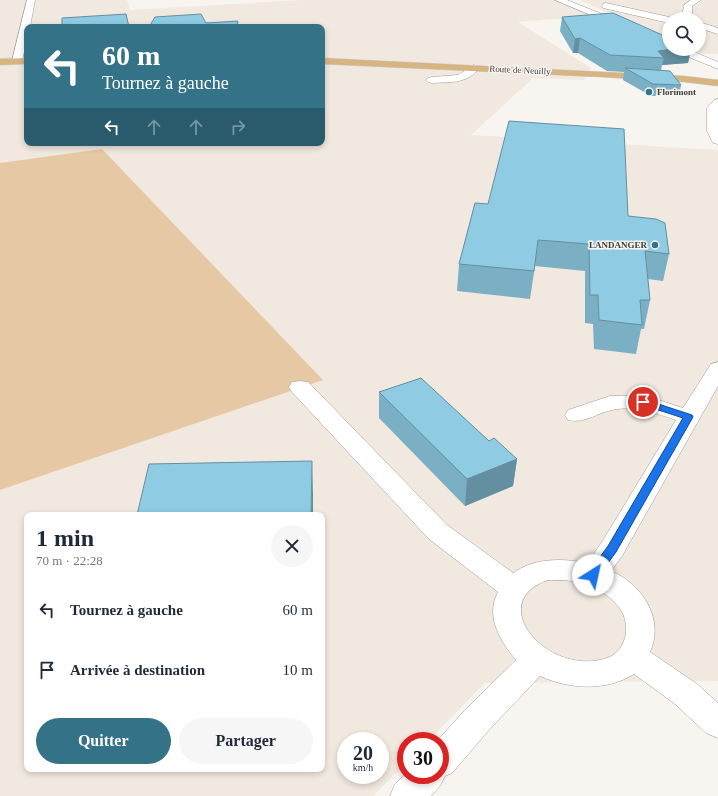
<!DOCTYPE html>
<html lang="fr">
<head>
<meta charset="utf-8">
<style>
  body { margin:0; font-family:"Times New Roman",serif; background:#f6f6f7; color:#1f2937; height:100vh; display:flex; flex-direction:column; font-size:15px; white-space:nowrap }
  * { box-sizing:border-box; margin:0 }
  p { font-size:13px; color:#747a83 }
  .icon { flex:none; width:22px; height:22px; fill:none; stroke:currentColor; stroke-width:2; stroke-linecap:round; stroke-linejoin:round }
  .map { position:relative; flex:1; overflow:hidden }
  .details { position:absolute; left:24px; top:512px; width:301px; height:260px; display:flex; flex-direction:column; background:#fff; border-radius:8px; box-shadow:0 2px 6px #0003 }
  .details>* { flex:none }
  .banner { position:absolute; left:24px; top:24px; width:301px; height:122px; border-radius:8px; box-shadow:0 2px 6px #0003; background:#347288; color:#fff; overflow:hidden }
  .controls { position:absolute; left:662px; top:12px; display:grid; gap:8px }
  .controls a { display:grid; place-items:center; width:44px; height:44px; border-radius:50%; background:#fff; box-shadow:0 2px 6px #0003; font-size:20px }
  .speed { position:absolute; left:337px; top:732px; display:flex; gap:8px; font-size:20px; font-weight:700; text-align:center }
  .speed>* { display:grid; place-content:center; width:52px; height:52px; border-radius:50%; background:#fff; box-shadow:0 2px 6px #0003; line-height:1 }
  .speed small { font-size:10px; font-weight:400 }
  .speed .limit { border:6px solid #d22; background:#fff; color:#111 }
  .pin { position:absolute; display:grid; place-items:center; width:34px; height:34px; color:#fff; margin:-17px; border:2px solid #fff; border-radius:50%; box-shadow:0 1px 4px #0007 }
  .me { position:absolute; width:44px; margin:-22px; rotate:35deg; stroke-linejoin:round; filter:drop-shadow(0 0 3px #0008) }
  .turn { display:flex; align-items:center; gap:14px; height:84px; padding:0 12px; font-size:18px }
  .turn .icon { width:52px; height:52px; stroke-width:2.5 }
  .turn b { display:block; font-size:28px; line-height:34px }
  .lanes { display:flex; align-items:center; height:38px; padding:0 12px; background:#0003; justify-content:center; gap:20px; direction:ltr }
  .lanes .off { opacity:.35 }
  .round { display:grid; place-items:center; flex:none; width:42px; height:42px; border-radius:21px; background:#f6f6f7 }
  .headline { display:flex; align-items:center; justify-content:space-between; height:68px; padding:0 12px }
  h1 { font-size:24px; font-weight:700; line-height:30px }
  .primary-button { display:flex; gap:8px; margin-top:auto; padding:8px 12px }
  .primary-button a { flex:1; height:46px; border-radius:24px; background:#347288; color:#fff; font-size:16px; font-weight:700; line-height:46px; text-align:center }
  .primary-button a+a { background:#f6f6f7; color:#1f2937 }
  ul { padding:0; list-style:none }
  li { display:flex; align-items:center; gap:12px; height:60px; padding:0 12px }
  li div { flex:1 }
  li b { display:block; font-size:15px }
  li em { font-style:normal }
  .map>svg:first-child { display:block }
  .built { fill:#f1e8df; fill-rule:evenodd }
  .green { fill:#e6c9a4 }
  .lines { fill:none; stroke-linecap:round; stroke-linejoin:round }
  .minor-casing { stroke:#9f9c98; stroke-width:1 }
  .major-casing { stroke:#d0d0d0; stroke-width:1 }
  .minor { fill:#fff; fill-rule:evenodd }
  .major { fill:#d6b583; fill-rule:evenodd }
  .wall { fill:#7bafc4 }
  .shaded-wall { fill:#648fa0 }
  .building { fill:#8fcce4; stroke:#648fa0 }
  .route { fill:#1a73e8; stroke:#114b97 }
  .poi-dot { fill:#347288; stroke:#f8f5f1; stroke-width:1.5 }
  .labels { text-anchor:middle; dominant-baseline:central; stroke-width:3; stroke-linejoin:round; paint-order:stroke }
  .far-street-label { font-size:9px; fill:#3d3c3a; stroke:#f8f5f1 }
  .far-poi-label { font-size:9px; font-weight:bold; fill:#3d3c3a; stroke:#f8f5f1; text-anchor:start }
</style>
</head>
<body>
<div class="map">
<svg width="718" height="796" viewBox="0 0 718 796">
  <rect width="100%" height="100%" fill="#f8f5f1"/>
  <g class="built">
    <path d="M0,0H127L130,10L303,0H558L594,16L518,22L591,68L584,80L533,78L471,135L718,150V681L485,683L428,741H406V763L373,796H0ZM27,27H322V143H27ZM27,515H322V769H27ZM346,741H380V775H346Z"/>
    <path d="M580,0H718V54H703L690,49H699V19H669V40Z"/>
  </g>
  <path class="green" d="M102,149L323,380L0,490V163Z"/>
  <g class="lines">
    <defs>
      <g id="minor">
        <path d="M27,0H35L30,27H27V39L22,61L17,64L12,61Z"/>
        <path d="M555,0H567L669,41V48Z"/>
        <path d="M691,0H701L692,6V19H682L684,5Z"/>
        <path d="M606,3L669,17L673,19H669V23L603,8L602,6L603,4Z"/>
        <path d="M699,22L718,28V34L699,28Z"/>
        <path d="M673,49H687L718,62V69L674,51Z"/>
        <path d="M474,65L479,68C468,84 449,82 432,83L428,82L426,80L428,78L432,77L458,75Z"/>
        <path d="M718,99V144L713,143L707,131V108L714,100Z"/>
        <path d="M718,362V386L622,556L611,571C642,584 665,619 650,652L697,684L718,703V738L706,733L675,704L634,674C605,692 569,689 540,676L489,730L452,773L445,776L440,786L431,796H390L395,784L406,773V775H440V741H437L465,710L516,660C500,641 485,616 498,592L429,539L292,392L289,387L292,382L300,381L308,382L447,525L513,573C534,558 562,558 587,563L602,542L676,420C655,413 635,405 612,410C597,413 584,424 568,420L565,415L568,410L610,396L643,395L683,408L711,364ZM548,580C563,580 579,580 593,587C604,592 616,601 622,612C631,628 625,652 607,658C548,678 483,602 548,580Z"/>
      </g>
      <g id="major">
        <path d="M27,58V64L0,65V59Z"/>
        <path d="M322,58L684,76L718,80V86L684,82L601,77L322,64Z"/>
      </g>
    </defs>
    <use href="#minor" class="minor-casing"/>
    <use href="#major" class="major-casing"/>
    <use href="#minor" class="minor"/>
    <use href="#major" class="major"/>
  </g>
  <g class="wall">
    <path d="M562,17L669,49H691L688,63L662,65L661,71L681,85L679,96H651L623,80L624,72L607,71L578,53H573L560,31Z"/>
    <path d="M475,203L628,216L669,254L663,281L648,279L650,300L644,329H641L636,354L594,349L593,324L585,323V271L535,266L530,299L457,291L459,264Z"/>
    <path d="M379,392L489,441L517,459L513,486L465,506L379,418Z"/>
  </g>
  <g class="shaded-wall">
    <path d="M580,38L578,53H573L575,39Z"/>
    <path d="M674,49H691L688,63L662,65L664,58L658,51Z"/>
    <path d="M517,459L513,486L465,506L467,479Z"/>
    <path d="M312,461L313,494V515H311Z"/>
  </g>
  <g class="building">
    <path d="M613,13L669,38V49H674L658,51L664,58L610,55L580,38L575,39L562,17Z"/>
    <path d="M126,14L129,27H62V18Z"/>
    <path d="M201,14L206,23L238,21L237,27H149L155,17Z"/>
    <path d="M625,68L670,71L681,85L653,84Z"/>
    <path d="M509,121L624,129L628,216L656,219L665,223L669,254L645,251L650,300H640L642,325L599,320L598,295H590L589,244L538,240L534,271L459,264L475,203L488,204Z"/>
    <path d="M421,378L489,441L494,438L517,459L467,479L379,392Z"/>
    <path d="M312,461L311,515H137L149,464Z"/>
  </g>
  <path class="route" d="M643,399L692,415L693,417L616,552L597,578L593,579L589,578L587,575L589,572L608,546L683,418L640,404L638,402Z"/>
  <g class="poi-dot">
    <circle cx="649" cy="92" r="4"/>
    <circle cx="655" cy="245" r="4"/>
  </g>
  <g class="labels">
    <g class="far-street-label">
      <text transform="translate(520 70) rotate(3)">Route de Neuilly</text>
    </g>
    <g class="far-poi-label">
      <text x="657" y="92">Florimont</text>
      <text x="647" y="245" text-anchor="end">LANDANGER</text>
    </g>
  </g>
</svg>
<div class="controls">
<a><svg class="icon" aria-label="search" viewBox="0 0 24 24"><circle cx="10" cy="10" r="6"/><path d="M15 15l6 6"/></svg></a>
</div>
<div class="speed"><div>20<small>km/h</small></div><div class="limit">30</div></div>
<div class="pin" style="left:643px;top:402px;background:#d93025"><svg class="icon" aria-label="arrive" viewBox="0 0 24 24"><path d="M6 21V4h12l-3 4 3 4H6"/></svg></div>
<svg class="me" style="left:593px;top:575px" viewBox="-20 -20 40 40"><circle r="19" fill="#fff"/><path d="M0-13L10 11 0 6-10 11z" fill="#1a73e8"/></svg>
<div class="banner">
<div class="turn"><svg class="icon" aria-label="left" viewBox="0 0 24 24"><path d="M17 20v-9H6M10 6l-5 5 5 5"/></svg><div><b>60 m</b>Tournez à gauche</div></div>
<div class="lanes"><svg class="icon" aria-label="left" viewBox="0 0 24 24"><path d="M17 20v-9H6M10 6l-5 5 5 5"/></svg><svg class="icon off" aria-label="ahead" viewBox="0 0 24 24"><path d="M12 20V5M6 11l6-6 6 6"/></svg><svg class="icon off" aria-label="ahead" viewBox="0 0 24 24"><path d="M12 20V5M6 11l6-6 6 6"/></svg><svg class="icon off" aria-label="right" viewBox="0 0 24 24"><path d="M7 20v-9h11M14 6l5 5-5 5"/></svg></div>
</div>
<section class="details">
<div class="headline"><div><h1>1 min</h1><p>70 m · 22:28</p></div><a class="round"><svg class="icon" aria-label="close" viewBox="0 0 24 24"><path d="M6 6l12 12M18 6L6 18"/></svg></a></div>
<ul>
<li><svg class="icon" aria-label="left" viewBox="0 0 24 24"><path d="M17 20v-9H6M10 6l-5 5 5 5"/></svg><div><b>Tournez à gauche</b></div><em>60 m</em></li>
<li><svg class="icon" aria-label="arrive" viewBox="0 0 24 24"><path d="M6 21V4h12l-3 4 3 4H6"/></svg><div><b>Arrivée à destination</b></div><em>10 m</em></li>
</ul>
<div class="primary-button"><a>Quitter</a><a>Partager</a></div>
</section>
</div>
</body>
</html>
